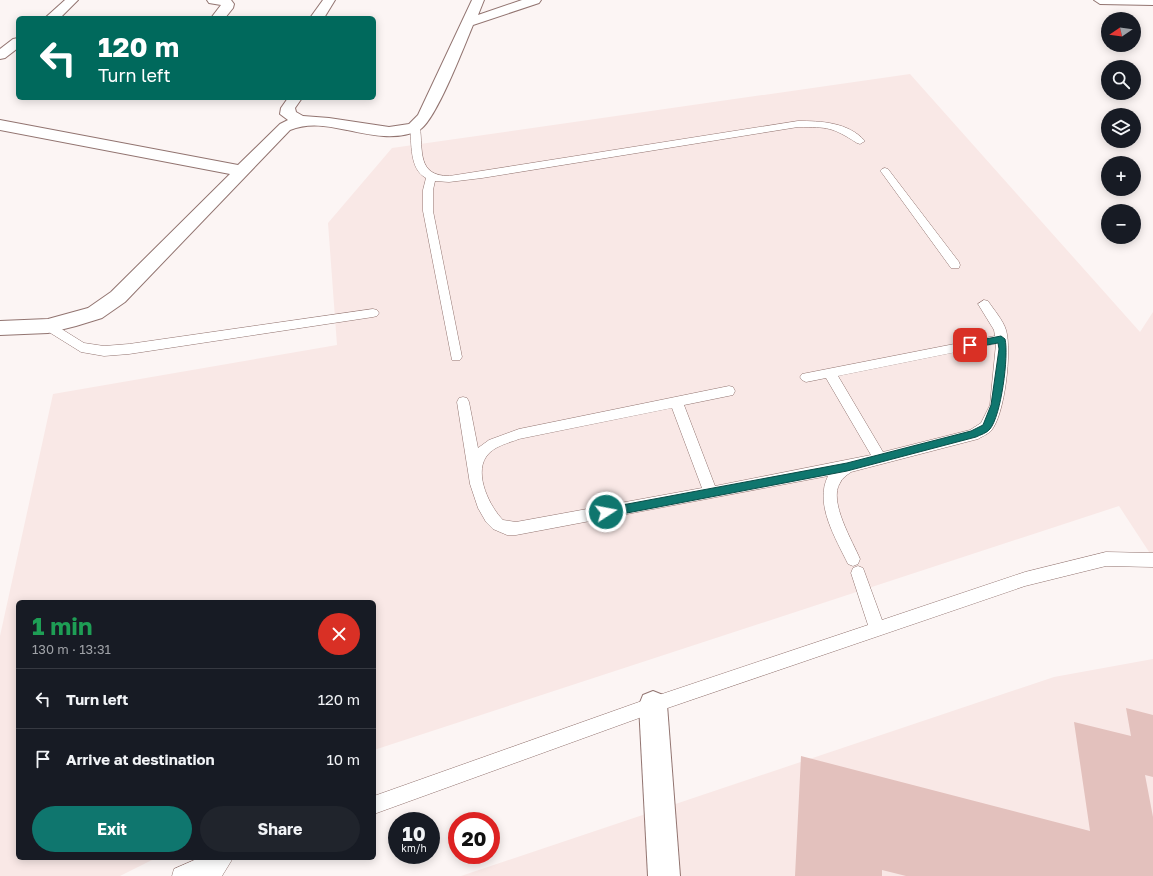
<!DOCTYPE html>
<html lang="en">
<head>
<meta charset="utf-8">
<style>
  body { margin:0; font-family:"Golos Text",sans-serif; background:#20242c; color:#f1f3f6; height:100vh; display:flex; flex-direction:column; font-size:15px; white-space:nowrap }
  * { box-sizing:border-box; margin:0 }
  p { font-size:13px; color:#9ea1a6 }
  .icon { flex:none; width:22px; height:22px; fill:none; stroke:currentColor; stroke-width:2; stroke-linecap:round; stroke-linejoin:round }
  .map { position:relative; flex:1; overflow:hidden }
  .sheet { position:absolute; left:16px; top:600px; width:360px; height:260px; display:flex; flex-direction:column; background:#171b24; border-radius:6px; box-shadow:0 2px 10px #0003 }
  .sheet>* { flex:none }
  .banner { position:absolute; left:16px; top:16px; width:360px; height:84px; border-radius:6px; box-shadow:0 2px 10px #0003; background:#00695c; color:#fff; overflow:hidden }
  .needle { width:26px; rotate:257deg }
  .tools { position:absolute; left:1101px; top:12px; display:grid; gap:8px }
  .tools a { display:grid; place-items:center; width:40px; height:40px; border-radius:50%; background:#171b24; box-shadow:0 2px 10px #0003; font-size:20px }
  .speed { position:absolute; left:388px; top:812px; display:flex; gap:8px; font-size:20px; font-weight:700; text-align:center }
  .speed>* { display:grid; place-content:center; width:52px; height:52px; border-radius:50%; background:#171b24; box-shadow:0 2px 10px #0003; line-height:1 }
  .speed small { font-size:10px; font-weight:400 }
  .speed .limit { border:6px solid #d22; background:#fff; color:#111 }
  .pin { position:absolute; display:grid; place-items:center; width:34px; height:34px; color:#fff; margin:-17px; border-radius:8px; box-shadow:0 2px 6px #0006 }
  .me { position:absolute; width:44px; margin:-22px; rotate:79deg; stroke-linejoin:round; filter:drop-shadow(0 0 3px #0008) }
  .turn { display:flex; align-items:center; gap:14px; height:84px; padding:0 16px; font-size:18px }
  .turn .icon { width:52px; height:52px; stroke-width:2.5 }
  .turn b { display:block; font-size:28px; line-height:34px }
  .round { display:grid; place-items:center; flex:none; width:42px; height:42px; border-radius:21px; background:#20242c }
  .headline { display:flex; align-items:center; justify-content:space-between; height:68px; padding:0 16px }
  h1 { font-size:24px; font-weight:700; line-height:30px; color:#1e9e55 }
  .button { display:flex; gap:8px; margin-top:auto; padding:8px 16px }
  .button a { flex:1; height:46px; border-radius:24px; background:#0f766e; color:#fff; font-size:16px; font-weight:700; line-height:46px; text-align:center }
  .button a+a { background:#20242c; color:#f1f3f6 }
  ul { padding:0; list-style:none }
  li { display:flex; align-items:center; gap:12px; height:60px; padding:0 16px; border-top:1px solid #363941 }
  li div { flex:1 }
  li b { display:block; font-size:15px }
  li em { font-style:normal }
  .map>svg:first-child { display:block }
  .built { fill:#f9e8e6 }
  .building { fill:#e3c1bd }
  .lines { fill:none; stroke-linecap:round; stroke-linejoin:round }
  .service-casing { stroke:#927470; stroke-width:1 }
  .minor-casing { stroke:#927470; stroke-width:2 }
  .service { fill:#fff; fill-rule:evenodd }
  .minor { fill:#fff; fill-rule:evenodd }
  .route { fill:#0f766e; stroke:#0a4d48 }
</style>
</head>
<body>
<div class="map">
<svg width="1153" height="876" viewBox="0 0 1153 876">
  <rect width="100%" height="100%" fill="#fcf5f4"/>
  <g class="built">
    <path d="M910,74L1140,332L1153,312V558L1119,506L374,750V602H18V858H156L120,876H0V636L53,394L337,345L328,223L392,148Z"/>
    <path d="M1153,659V876H461L1054,677Z"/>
  </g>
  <path class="building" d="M1126,708L1153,715V777L1145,775L1153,817V876H906L882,870V876H795L801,756L1090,831L1074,722L1131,736Z"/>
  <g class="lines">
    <defs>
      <g id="service">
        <path d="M798,121C821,121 848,122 865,141L860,144L857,143C832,127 828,127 798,127L482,178L449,182L435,181L433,190V211L462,357L460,360H452L423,211V190L426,178C409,169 412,143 410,127L412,125H418L420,127C423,151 417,176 449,176Z"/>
        <path d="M885,168L888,169L959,262L960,265L959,268H951L882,173L880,171L882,169Z"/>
        <path d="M984,300L988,301C994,310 1003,320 1006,330C1012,350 1005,415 991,431C988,434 981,437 978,439L851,472C847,475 842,478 840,483C828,501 853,542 860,559L858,564L853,566L848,564C836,539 814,504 828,476L516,535H507L493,529L486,522L478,508L470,484L457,402L459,398L463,397L467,398L469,402L478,448L489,440L519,429L729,386L733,387L735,391L733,395L684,405L715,486L871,455L826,378L806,382L802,380L800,377L802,374L995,336L994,330L978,304ZM996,344L990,405L981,423L970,430L883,452L838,376ZM672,408L702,488L516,522L503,520C490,507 474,475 486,457C493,446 509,443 519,439Z"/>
        <path d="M373,309L377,310L379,313L377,316L373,317L129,354L104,356L81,352L44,329L42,326L44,323H52L84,343L104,346L129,344Z"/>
        <path d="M1106,552L1153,553V567L1106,566L1025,586L653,713L374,814V796L653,697L868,625L851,573L853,568L858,566L863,568L882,620L1025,572Z"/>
        <path d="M199,858H233L222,876H172L174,869Z"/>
      </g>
      <g id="minor">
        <path d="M65,0H78L60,18H45Z"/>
        <path d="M207,0H231L234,4L233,8L225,18H211L221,5L209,3Z"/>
        <path d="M323,0H335L324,18H310Z"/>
        <path d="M472,0H484L478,15L522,0H541L539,3L473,25C465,44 435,123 419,130C397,141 370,135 347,130C328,126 309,122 290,130L125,302L102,318L76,326L48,333L0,335V321L48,319L88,308L111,292L230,174L0,130V120L238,165L280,124L288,120L280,114L281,108L288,98H302L295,108L296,112L303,116L329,118L389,127L409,124L418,115Z"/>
        <path d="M1094,0H1153V5L1100,4Z"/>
        <path d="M18,38V48L5,58L0,59V49L13,39Z"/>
        <path d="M653,691L663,695L667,705L680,876H648L639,705L643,695Z"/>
      </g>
    </defs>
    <use href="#service" class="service-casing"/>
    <use href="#minor" class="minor-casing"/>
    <use href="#service" class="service"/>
    <use href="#minor" class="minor"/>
  </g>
  <path class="route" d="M1001,336L1005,339C1009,356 1001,416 990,429C987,433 980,435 976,437L847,471L606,517L602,512L606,508L847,463L971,431L983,425L991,405L999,349L998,343L970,348L966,345L970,342Z"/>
</svg>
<div class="tools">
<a><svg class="needle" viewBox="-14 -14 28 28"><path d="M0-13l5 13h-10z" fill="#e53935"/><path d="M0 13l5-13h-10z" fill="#9ea1a6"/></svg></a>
<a><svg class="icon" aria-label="search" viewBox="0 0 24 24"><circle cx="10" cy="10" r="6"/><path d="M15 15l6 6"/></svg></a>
<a><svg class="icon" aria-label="layers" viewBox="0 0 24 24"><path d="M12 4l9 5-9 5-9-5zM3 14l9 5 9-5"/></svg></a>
<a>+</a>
<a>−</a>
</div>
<div class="speed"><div>10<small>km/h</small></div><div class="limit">20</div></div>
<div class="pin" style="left:970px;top:345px;background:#d93025"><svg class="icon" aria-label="arrive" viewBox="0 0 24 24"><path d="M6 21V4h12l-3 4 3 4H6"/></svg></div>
<svg class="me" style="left:606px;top:512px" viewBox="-20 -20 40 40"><circle r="17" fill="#0f766e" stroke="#fff" stroke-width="3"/><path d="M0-11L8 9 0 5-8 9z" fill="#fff"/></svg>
<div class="banner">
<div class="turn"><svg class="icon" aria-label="left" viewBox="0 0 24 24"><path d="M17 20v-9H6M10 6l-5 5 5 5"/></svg><div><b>120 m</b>Turn left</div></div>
</div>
<section class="sheet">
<div class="headline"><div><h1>1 min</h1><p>130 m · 13:31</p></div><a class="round" style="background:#d93025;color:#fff"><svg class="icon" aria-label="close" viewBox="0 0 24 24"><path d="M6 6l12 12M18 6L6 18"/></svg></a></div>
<ul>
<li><svg class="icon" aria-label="left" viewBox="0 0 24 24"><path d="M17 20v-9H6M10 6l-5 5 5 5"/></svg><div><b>Turn left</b></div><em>120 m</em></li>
<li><svg class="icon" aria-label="arrive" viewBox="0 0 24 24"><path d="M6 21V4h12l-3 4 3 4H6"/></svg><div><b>Arrive at destination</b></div><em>10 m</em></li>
</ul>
<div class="button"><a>Exit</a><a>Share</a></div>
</section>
</div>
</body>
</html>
